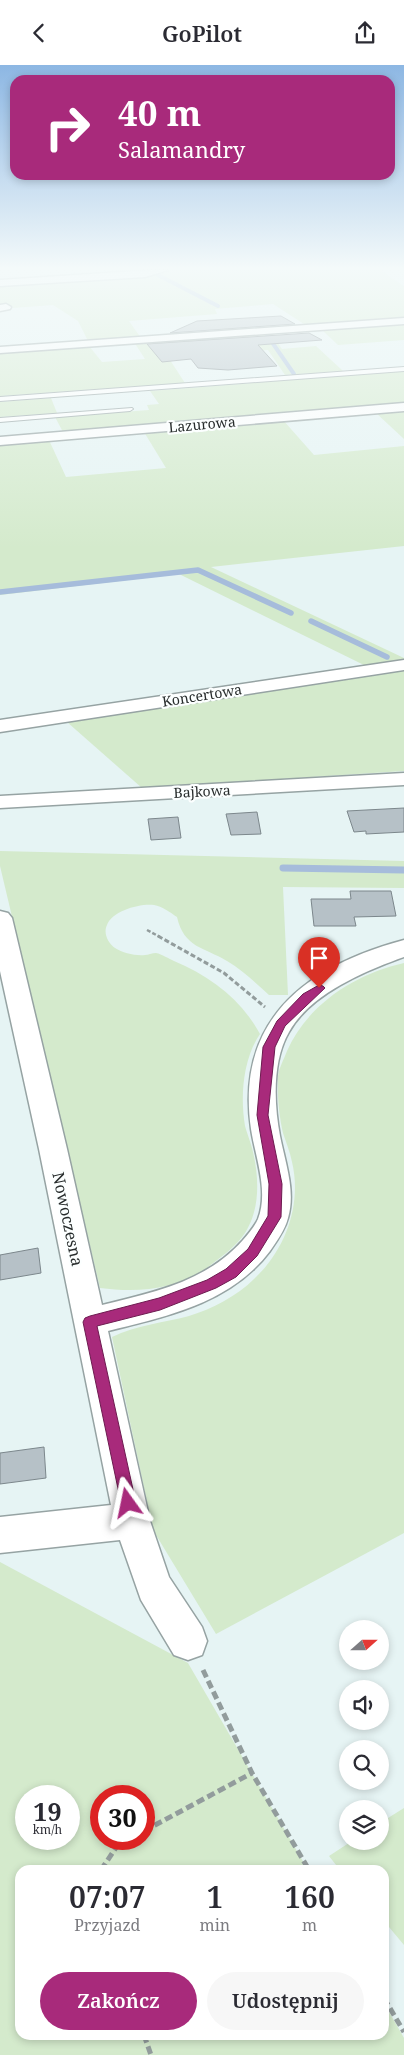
<!DOCTYPE html>
<html lang="pl">
<head>
<meta charset="utf-8">
<style>
  body { margin:0; font-family:"Noto Serif",serif; background:#f7f7f7; color:#2b2b33; height:100vh; display:flex; flex-direction:column; font-size:19px; white-space:nowrap }
  * { box-sizing:border-box; margin:0 }
  p { font-size:16px; color:#7c7c81 }
  .icon { flex:none; width:28px; height:28px; fill:none; stroke:currentColor; stroke-width:2; stroke-linecap:round; stroke-linejoin:round }
  .map { position:relative; flex:1; overflow:hidden }
  .sheet { position:absolute; left:15px; top:1800px; width:374px; height:175px; display:flex; flex-direction:column; background:#fff; border-radius:15px; box-shadow:0 2px 8px #0003 }
  .sheet>* { flex:none }
  .guide { position:absolute; left:10px; top:10px; width:385px; height:105px; border-radius:15px; box-shadow:0 2px 8px #0003; background:#a82a7b; color:#fff; overflow:hidden }
  .needle { width:32px; rotate:69deg }
  .fabs { position:absolute; left:339px; top:1555px; display:grid; gap:10px }
  .fabs a { display:grid; place-items:center; width:50px; height:50px; border-radius:50%; background:#fff; box-shadow:0 2px 8px #0003; font-size:25px }
  .speed { position:absolute; left:15px; top:1720px; display:flex; gap:10px; font-size:25px; font-weight:700; text-align:center }
  .speed>* { display:grid; place-content:center; width:65px; height:65px; border-radius:50%; background:#fff; box-shadow:0 2px 8px #0003; line-height:1 }
  .speed small { font-size:12px; font-weight:400 }
  .speed .limit { border:8px solid #d22; background:#fff; color:#111 }
  .pin { position:absolute; display:grid; place-items:center; width:42px; height:42px; color:#fff; margin:-51px -21px; border-radius:50% 50% 50% 0; rotate:-45deg; box-shadow:0 0 5px #0007 }
  .pin .icon { rotate:45deg }
  .me { position:absolute; width:55px; margin:-28px; rotate:348deg; stroke-linejoin:round; filter:drop-shadow(0 0 4px #0008) }
  .turn { display:flex; align-items:center; gap:18px; height:105px; padding:0 25px; font-size:22px }
  .turn .icon { width:65px; height:65px; stroke-width:2.5 }
  .turn b { display:block; font-size:35px; line-height:42px }
  .eta { display:flex; justify-content:space-evenly; align-items:center; height:85px; text-align:center }
  .eta b { font-size:30px; font-weight:600; line-height:35px }
  .action { display:flex; gap:10px; margin-top:auto; padding:10px 25px }
  .action a { flex:1; height:58px; border-radius:30px; background:#a82a7b; color:#fff; font-size:20px; font-weight:600; line-height:58px; text-align:center }
  .action a+a { background:#f7f7f7; color:#2b2b33 }
  header { display:flex; justify-content:space-between; align-items:center; height:65px; padding:0 25px; background:#fff; font-size:22px; font-weight:600 }
  .map>svg:first-child { display:block }
  .green { fill:#d4eacc; fill-rule:evenodd }
  .lines { fill:none; stroke-linecap:round; stroke-linejoin:round }
  .stream-far2 { stroke:#a6bcdb; stroke-width:4 }
  .stream-far1 { stroke:#a6bcdb; stroke-width:5.5 }
  .stream { stroke:#a6bcdb; stroke-width:7 }
  .building { fill:#b6c1c7; stroke:#7c878c }
  .lane-casing { stroke:#96a3a3; stroke-width:2 }
  .street-casing { stroke:#96a3a3; stroke-width:3 }
  .path-far2 { stroke:#929c9c; stroke-width:2.5; stroke-dasharray:4 2; stroke-linecap:butt }
  .path-far1 { stroke:#929c9c; stroke-width:3; stroke-dasharray:5 2.5; stroke-linecap:butt }
  .path { stroke:#929c9c; stroke-width:5; stroke-dasharray:8 4; stroke-linecap:butt }
  .lane { fill:#fff; fill-rule:evenodd }
  .street { fill:#fff; fill-rule:evenodd }
  .route { fill:#a82a7b; stroke:#6d1b50 }
  .labels { text-anchor:middle; dominant-baseline:central; stroke-width:4.5; stroke-linejoin:round; paint-order:stroke }
  .far-street-label { font-size:14px; fill:#272c2c; stroke:#fcffff }
  .street-label { font-size:16px; fill:#272c2c; stroke:#fcffff }
</style>
</head>
<body>
<header><svg class="icon" aria-label="back" viewBox="0 0 24 24"><path d="M15 5l-7 7 7 7"/></svg>GoPilot<svg class="icon" aria-label="share" viewBox="0 0 24 24"><path d="M12 15V3M7 8l5-5 5 5M5 13v7h14v-7"/></svg></header>
<div class="map">
<svg width="404" height="1990" viewBox="0 0 404 1990">
  <rect width="100%" height="100%" fill="#e6f4f4"/>
  <g class="green">
    <path d="M169,205H380L404,221V254L307,261L273,239L215,244L217,249L129,256L141,273L88,276L78,256L53,240L13,243V241L0,242V218L151,209Z"/>
    <path d="M404,258V275L338,280L321,264Z"/>
    <path d="M270,267L282,284L316,281L343,306L285,310L268,285L168,292L185,318L0,331V287L89,281L102,297L145,294L134,277Z"/>
    <path d="M404,306V339L63,367L55,352L149,345L147,340L159,339L150,326Z"/>
    <path d="M51,333L57,348L0,352V337Z"/>
    <path d="M404,345V374L375,347Z"/>
    <path d="M283,355L314,390L404,381V481L211,502L404,593V597L368,602L179,509L0,530V379L49,375L66,412L166,403L144,367Z"/>
    <path d="M404,606V706L142,723L67,657Z"/>
    <path d="M0,786L404,796V823L283,822L288,930H269C256,918 242,905 227,896C204,882 184,883 177,852C171,848 162,841 154,840C140,838 112,846 107,860C103,868 108,878 115,883C123,888 135,891 145,890C148,890 152,888 156,888C162,889 169,894 174,896C210,911 241,934 260,969C243,994 240,1031 245,1061C247,1068 250,1076 252,1083C259,1110 261,1143 245,1168C237,1180 224,1190 212,1199C180,1225 139,1228 100,1223L0,801Z"/>
    <path d="M404,898V1468L216,1569L153,1465L112,1272C136,1260 163,1258 189,1251C212,1244 237,1231 254,1214C286,1184 302,1139 292,1097C290,1087 286,1077 283,1068C279,1051 277,1028 278,1011C279,1003 284,994 287,986C308,939 355,909 404,898Z"/>
    <path d="M0,1497L188,1598L308,1805H20V1970H384V1938L404,1973V1990H0ZM26,1731H69V1774H26ZM101,1731H144V1774H101Z"/>
    <path d="M404,1743V1880L384,1856V1805H340L329,1791L352,1776H380V1758Z"/>
  </g>
  <g class="lines">
    <g class="stream-far2">
      <path d="M158,210L218,241"/>
      <path d="M267,270L294,309"/>
    </g>
    <g class="stream-far1">
      <path d="M0,527L198,505L291,548"/>
      <path d="M311,556L387,592"/>
    </g>
    <path class="stream" d="M283,803L404,805"/>
  </g>
  <g class="building">
    <path d="M281,251L295,259L170,268L197,256Z"/>
    <path d="M309,268L322,275L258,280L277,301L228,305L198,303L191,294L162,297L147,279Z"/>
    <path d="M404,743V767L366,769V766L354,767L347,746Z"/>
    <path d="M257,747L261,769L231,770L226,749Z"/>
    <path d="M178,752L181,773L151,775L148,754Z"/>
    <path d="M350,826H391L396,851L354,852L356,861H314L311,834H351Z"/>
    <path d="M38,1183L41,1208L0,1215V1190Z"/>
    <path d="M44,1382L46,1413L0,1419V1388Z"/>
  </g>
  <g class="lines">
    <defs>
      <g id="lane">
        <path d="M404,302V306L0,336V332Z"/>
        <path d="M132,343L133,344L130,346L0,357V353Z"/>
      </g>
      <g id="street">
        <path d="M151,205H168L145,212L0,221V215Z"/>
        <path d="M6,239L11,242L10,244L0,246V240Z"/>
        <path d="M404,253V259L0,288V282Z"/>
        <path d="M404,338V346L0,380V372Z"/>
        <path d="M404,595V605L0,667V655Z"/>
        <path d="M404,708V720L0,743V731Z"/>
        <path d="M0,846L8,848L12,853L67,1084L102,1240C154,1227 206,1217 243,1175C248,1169 255,1161 258,1154C269,1126 255,1091 251,1064C235,954 307,901 404,875V892C365,906 310,929 289,967C272,996 274,1039 280,1071C285,1097 296,1126 288,1153C285,1165 277,1176 270,1186C231,1238 168,1251 108,1266L150,1456L169,1512L202,1562L207,1576L202,1590L188,1595L174,1590L141,1535L120,1475L0,1488V1452L111,1440L39,1084L0,906Z"/>
      </g>
    </defs>
    <use href="#lane" class="lane-casing"/>
    <use href="#street" class="street-casing"/>
    <path class="path-far2" d="M147,865L160,872"/>
    <path class="path-far1" d="M158,871L224,908L265,942"/>
    <g class="path">
      <path d="M203,1605L252,1708L309,1805"/>
      <path d="M144,1766L252,1708"/>
      <path d="M101,1805L117,1781L130,1774"/>
      <path d="M384,1933L404,1967"/>
      <path d="M144,1970L151,1990"/>
    </g>
    <use href="#lane" class="lane"/>
    <use href="#street" class="street"/>
  </g>
  <linearGradient id="sky" x2="0" y2="1"><stop stop-color="#8db7e3"/><stop offset="0.42" stop-color="#f4fafa"/><stop offset="1" stop-color="#f4fafa" stop-opacity="0"/></linearGradient>
  <rect width="404" height="484" fill="url(#sky)"/>
  <path class="route" d="M319,920L323,921L325,923L285,961L275,982L268,1050L282,1119L281,1152L257,1191L236,1212L216,1223L160,1245L97,1261L136,1438L134,1443L128,1446L123,1443L121,1438L83,1257L85,1253L90,1251L159,1233L207,1215L226,1204L248,1184L268,1151L269,1119L257,1050L263,982L277,956L303,929Z"/>
  <g class="labels">
    <g class="far-street-label">
      <text transform="translate(202 359) rotate(-5)">Lazurowa</text>
      <text transform="translate(202 630) rotate(-9)">Koncertowa</text>
      <text transform="translate(202 726) rotate(-3)">Bajkowa</text>
    </g>
    <g class="street-label">
      <text transform="translate(68 1154) rotate(78)">Nowoczesna</text>
    </g>
  </g>
</svg>
<div class="fabs">
<a><svg class="needle" viewBox="-14 -14 28 28"><path d="M0-13l5 13h-10z" fill="#e53935"/><path d="M0 13l5-13h-10z" fill="#7c7c81"/></svg></a>
<a><svg class="icon" aria-label="sound" viewBox="0 0 24 24"><path d="M4 9h4l5-4v14l-5-4H4zM17 9q2 3 0 6"/></svg></a>
<a><svg class="icon" aria-label="search" viewBox="0 0 24 24"><circle cx="10" cy="10" r="6"/><path d="M15 15l6 6"/></svg></a>
<a><svg class="icon" aria-label="layers" viewBox="0 0 24 24"><path d="M12 4l9 5-9 5-9-5zM3 14l9 5 9-5"/></svg></a>
</div>
<div class="speed"><div>19<small>km/h</small></div><div class="limit">30</div></div>
<div class="pin" style="left:319px;top:923px;background:#d93025"><svg class="icon" aria-label="arrive" viewBox="0 0 24 24"><path d="M6 21V4h12l-3 4 3 4H6"/></svg></div>
<svg class="me" style="left:128px;top:1438px" viewBox="-20 -20 40 40"><path d="M0-17L14 15 0 8-14 15z" fill="#a82a7b" stroke="#fff" stroke-width="4"/></svg>
<div class="guide">
<div class="turn"><svg class="icon" aria-label="right" viewBox="0 0 24 24"><path d="M7 20v-9h11M14 6l5 5-5 5"/></svg><div><b>40 m</b>Salamandry</div></div>
</div>
<section class="sheet">
<div class="eta">
<div><b>07:07</b><p>Przyjazd</p></div>
<div><b>1</b><p>min</p></div>
<div><b>160</b><p>m</p></div>
</div>
<div class="action"><a>Zakończ</a><a>Udostępnij</a></div>
</section>
</div>
</body>
</html>
